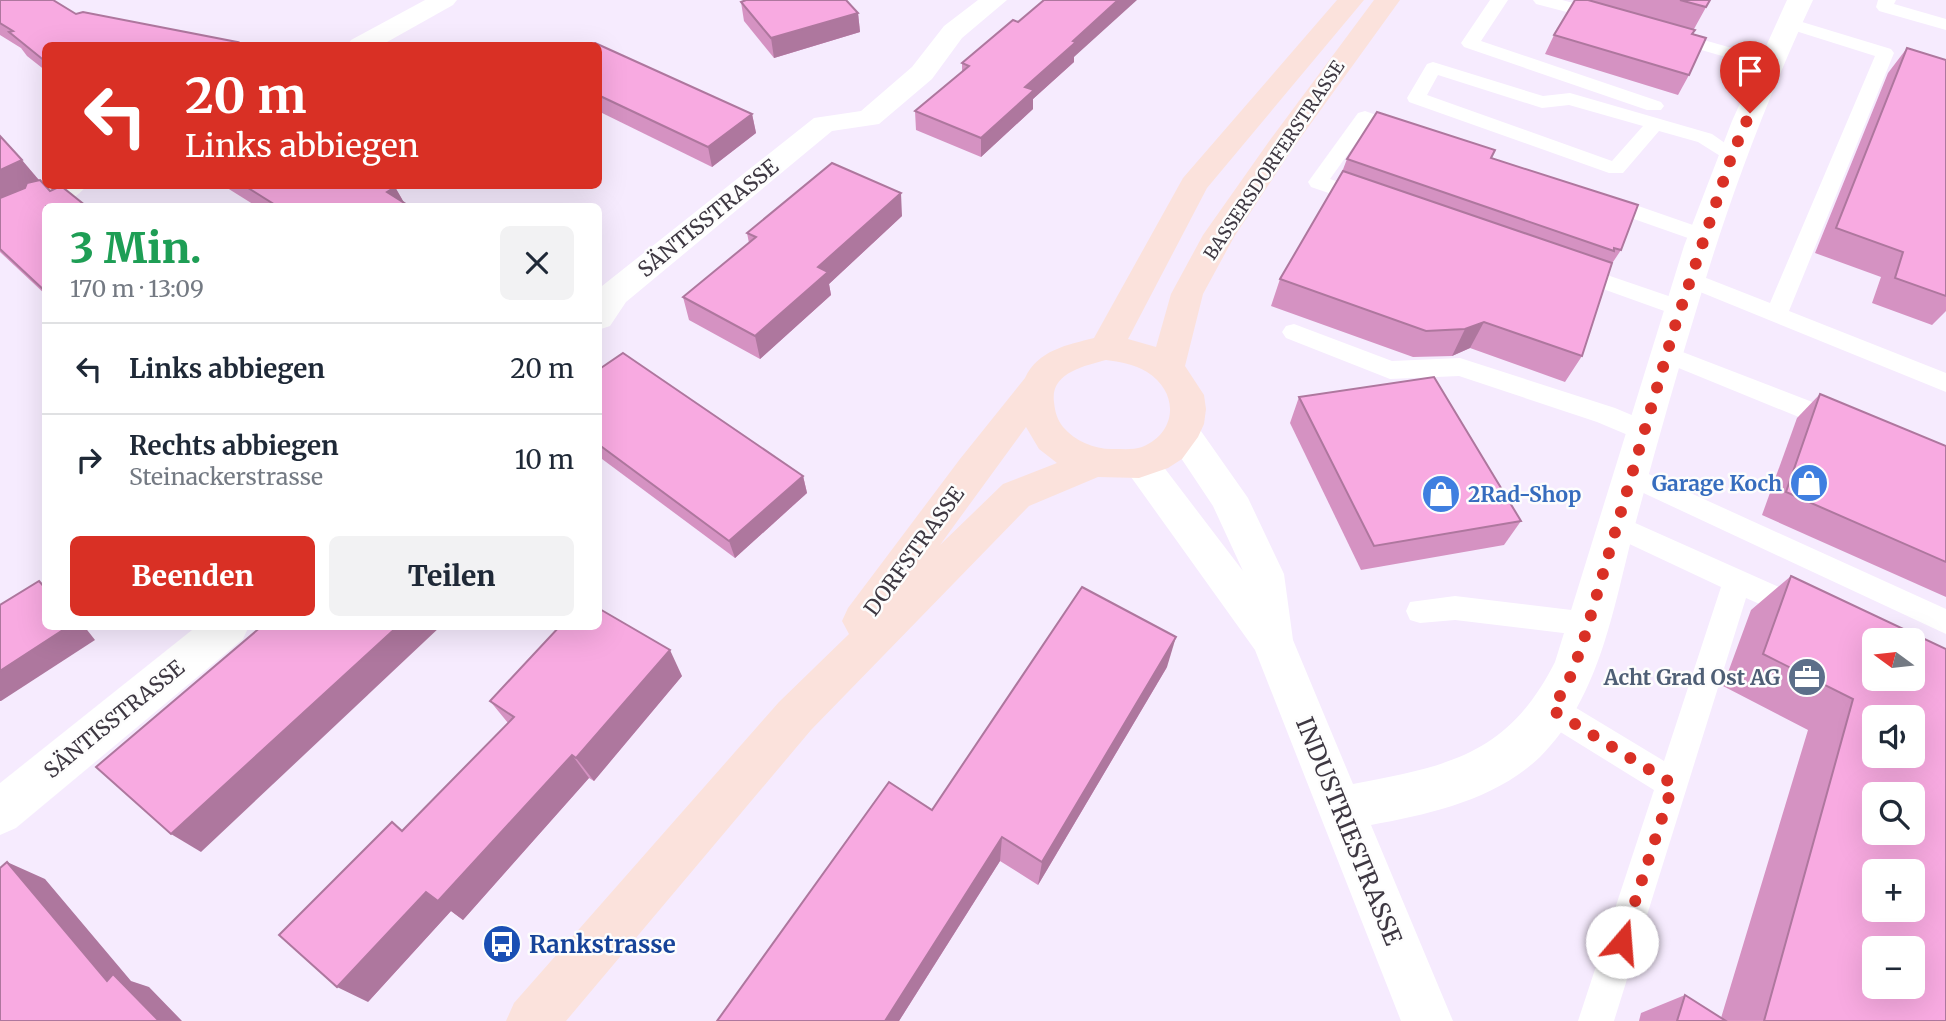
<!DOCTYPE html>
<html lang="de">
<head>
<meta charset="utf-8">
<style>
  body { margin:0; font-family:Merriweather,serif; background:#f2f2f3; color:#1f2937; height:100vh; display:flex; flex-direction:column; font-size:26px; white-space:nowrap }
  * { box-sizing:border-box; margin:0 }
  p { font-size:23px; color:#747a83 }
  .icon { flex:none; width:38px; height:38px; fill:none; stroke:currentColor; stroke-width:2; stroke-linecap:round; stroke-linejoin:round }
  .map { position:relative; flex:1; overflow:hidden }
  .panel { position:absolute; left:42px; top:203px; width:560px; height:427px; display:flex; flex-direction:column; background:#fff; border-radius:10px; box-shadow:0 7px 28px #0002 }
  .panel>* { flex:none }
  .banner { position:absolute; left:42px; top:42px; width:560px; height:147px; border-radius:10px; box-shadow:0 7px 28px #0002; background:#d93025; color:#fff; overflow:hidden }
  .needle { width:46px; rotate:285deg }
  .controls { position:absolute; left:1862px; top:628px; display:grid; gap:14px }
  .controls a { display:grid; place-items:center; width:63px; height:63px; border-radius:10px; background:#fff; box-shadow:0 7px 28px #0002; font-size:35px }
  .pin { position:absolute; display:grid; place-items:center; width:60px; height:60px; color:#fff; margin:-72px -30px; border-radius:50% 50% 50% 0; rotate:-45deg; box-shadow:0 0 7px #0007 }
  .pin .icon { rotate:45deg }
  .me { position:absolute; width:77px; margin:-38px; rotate:18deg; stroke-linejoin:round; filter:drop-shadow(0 0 5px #0008) }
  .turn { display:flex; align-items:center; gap:24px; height:147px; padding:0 28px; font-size:32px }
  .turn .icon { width:91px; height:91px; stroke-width:2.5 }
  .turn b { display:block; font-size:49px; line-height:60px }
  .round { display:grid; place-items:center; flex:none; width:74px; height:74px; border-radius:10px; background:#f2f2f3 }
  .overview { display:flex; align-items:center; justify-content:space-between; height:119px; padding:0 28px }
  h1 { font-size:42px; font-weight:800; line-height:52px; color:#1e9e55 }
  .button { display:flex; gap:14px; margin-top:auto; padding:14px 28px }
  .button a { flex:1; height:80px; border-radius:10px; background:#d93025; color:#fff; font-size:28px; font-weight:800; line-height:80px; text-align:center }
  .button a+a { background:#f2f2f3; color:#1f2937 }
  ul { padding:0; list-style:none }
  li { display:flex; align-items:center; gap:21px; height:91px; padding:0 28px; border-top:2px solid #e0e1e3 }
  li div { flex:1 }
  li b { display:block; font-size:26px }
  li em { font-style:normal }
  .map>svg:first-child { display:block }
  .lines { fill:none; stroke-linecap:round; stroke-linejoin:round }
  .lane { fill:#fff; fill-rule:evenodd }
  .street { fill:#fff; fill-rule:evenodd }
  .secondary { fill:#fbe2dc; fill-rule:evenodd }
  .wall { fill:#d592c2 }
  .shaded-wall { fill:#ae779e }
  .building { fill:#f8aae1; stroke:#ae779e; stroke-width:2; fill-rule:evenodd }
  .route { stroke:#d93025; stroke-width:12; stroke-dasharray:0 21.6 }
  .labels { text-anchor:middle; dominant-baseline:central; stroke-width:5; stroke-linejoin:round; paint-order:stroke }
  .far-street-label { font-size:18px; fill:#3e3842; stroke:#fdfdfd }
  .street-label { font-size:21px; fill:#3e3842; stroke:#fdfdfd }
  .shop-label { font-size:21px; font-weight:bold; fill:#366cbe; stroke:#fdfdfd; text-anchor:end }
  .service-label { font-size:21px; font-weight:bold; fill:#4e5e75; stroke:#fdfdfd; text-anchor:end }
  .near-street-label { font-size:24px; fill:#3e3842; stroke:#fdfdfd }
  .near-transit-label { font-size:24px; font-weight:bold; fill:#164399; stroke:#fdfdfd; text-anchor:start }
</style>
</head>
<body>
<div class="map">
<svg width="1946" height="1021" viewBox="0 0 1946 1021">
  <rect width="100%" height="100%" fill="#f6ebfe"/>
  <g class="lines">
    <g class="lane">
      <path d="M1490,0H1508L1481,41L1661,102L1664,106L1661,110H1647L1464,47L1461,43Z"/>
      <path d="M1533,0H1562L1611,13L1614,17L1605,22L1536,4Z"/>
      <path d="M1878,0H1896L1894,4L1946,19V30L1879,11L1876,7Z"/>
      <path d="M1789,18L1891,49L1894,53L1789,311L1946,373V392L1683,285L1680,280L1683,275L1691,272L1770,303L1875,56L1783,27L1780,23L1783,19Z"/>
      <path d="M1669,30L1777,61L1780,65L1771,70L1663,39L1660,35L1663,31Z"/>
      <path d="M1433,62L1543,96L1570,93L1712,134L1742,155L1739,159H1725L1698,142L1659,131L1623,173H1609L1409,102L1407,98L1427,64ZM1438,75L1542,108L1569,105L1643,126L1612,161L1427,95Z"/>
      <path d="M1365,111L1413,128L1416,132L1406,138L1369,125L1330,179L1374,194L1377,199L1374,204L1367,206L1311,187L1308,182L1358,113Z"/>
      <path d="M1601,193L1713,232L1716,237L1713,242L1705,244L1594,205L1591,200L1594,195Z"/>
      <path d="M1572,263L1689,303L1692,309L1689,315L1681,317L1564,275L1561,270L1564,265Z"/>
      <path d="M1294,324L1392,361L1460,358L1615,408L1653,424L1656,431L1653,438L1644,441L1635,438L1597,422L1459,376L1390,379L1286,338L1282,332L1286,326Z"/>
      <path d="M1667,346L1846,415L1849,422L1846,429L1837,431L1828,429L1659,360L1655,354L1659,348Z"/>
      <path d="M1631,466L1946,609V634L1622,483L1618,476L1622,469Z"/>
      <path d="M1615,514L1810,601L1814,610L1810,619L1800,622L1746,598L1614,1021H1578L1654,790L1541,720L1537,710L1541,700L1552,696L1563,700L1664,761L1721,587L1606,533L1602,525L1606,517Z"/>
      <path d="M1455,596L1588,612L1598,615L1602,624L1598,633L1588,636L1455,620L1420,623L1410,620L1406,611L1410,602Z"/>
    </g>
    <g class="street">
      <path d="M425,0H457L453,5L380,46H347L351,40Z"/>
      <path d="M978,0H1007L962,38L932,79L879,124L832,131L626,302L610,326L598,330V292L602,286L814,118L861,111L912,67L944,26Z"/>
      <path d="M1787,0H1813C1769,94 1732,191 1702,291C1678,369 1656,447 1635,525C1614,604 1601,697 1540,757C1495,800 1430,814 1371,825L1453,1021H1401L1255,650L1121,463L1127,453L1140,448L1153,453L1243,571L1213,506L1165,434L1170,424L1183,420L1196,424L1248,498L1284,574L1293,640L1353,784C1448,766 1508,755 1555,662L1684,246L1732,121Z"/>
      <path d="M48,186H86C78,198 59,206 46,206V211L0,232V209Z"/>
      <path d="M197,626H249L243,639L16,828L0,835V783Z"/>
    </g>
    <path class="secondary" d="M1337,0H1364L1207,188L1128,339L1156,347L1171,294L1203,235L1270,140L1374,0H1400L1291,151L1234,237L1203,294L1185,366L1204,395L1206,409L1204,424L1198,437L1182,459L1168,468L1139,478L1098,477L1029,506L811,730L566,1021H506L514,1003L779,702L849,634L842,621L848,608L960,459L1025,378C1038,350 1067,345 1094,338L1183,178ZM1106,360C1120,362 1134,364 1147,372C1179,392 1178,432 1142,447C1134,450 1123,449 1115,449C1096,450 1076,442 1063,427C1057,419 1055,412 1054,402C1050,373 1084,366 1106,360ZM1026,427L1039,449L1057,463L1003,484L940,545Z"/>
  </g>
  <g class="wall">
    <path d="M0,0L76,14L46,46V71L27,56L21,48L0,35Z"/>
    <path d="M1575,0H1710L1694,29L1689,75L1678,95L1545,54L1554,35Z"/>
    <path d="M741,2L858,13L860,32L774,58L744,21Z"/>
    <path d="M598,46L752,114L756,133L712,167L598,111Z"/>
    <path d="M1907,48L1946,60V311L1932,325L1872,303L1881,277L1815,253L1888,73Z"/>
    <path d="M1074,57V62L1033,99V109L981,157L916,130L915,111L962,72V63Z"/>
    <path d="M0,136L39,180L46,206V295L0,252Z"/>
    <path d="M1491,158L1621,250L1611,265L1582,356L1565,382L1470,348L1452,356L1413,357L1271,306L1280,279L1342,172L1347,159Z"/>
    <path d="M224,186H393L395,187L404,203L409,206H256Z"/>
    <path d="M902,216L829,284L831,295L760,359L689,320L683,297L749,243L747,233Z"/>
    <path d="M598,370L803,476L807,493L735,558L598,456Z"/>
    <path d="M1820,394L1946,446V597L1762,515L1797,418Z"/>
    <path d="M1299,397L1521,521L1504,545L1361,570L1290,423Z"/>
    <path d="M1791,576L1946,649V1021H1639L1641,1013L1685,995L1721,1018L1808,730L1723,686L1751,610Z"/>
    <path d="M1167,667L1038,885L1000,861L899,1021H717Z"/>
    <path d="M682,676L594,781L589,778L463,920L451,911L368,1002L508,723L490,701Z"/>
  </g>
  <g class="shaded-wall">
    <path d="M1118,0H1137L1074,57V62L1033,99V109L981,157V138L1025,87L1073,41Z"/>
    <path d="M858,13L860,32L774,58L771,38Z"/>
    <path d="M237,42L239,46H229Z"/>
    <path d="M752,114L756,133L712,167L708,147Z"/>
    <path d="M22,160L43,185L0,206V170Z"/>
    <path d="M395,187L406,206L387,192Z"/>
    <path d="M901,193L902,216L829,284L831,295L760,359L755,336L818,267Z"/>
    <path d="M1484,322L1470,348L1452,356L1465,329Z"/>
    <path d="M803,476L807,493L735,558L729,541Z"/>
    <path d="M69,626H84L95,640L1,701H0V671Z"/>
    <path d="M398,626H441L201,852L171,834Z"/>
    <path d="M1176,637L1167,667L1038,885L1042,862Z"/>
    <path d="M670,650L682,676L594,781L576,758Z"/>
    <path d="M572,755L589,778L463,920L451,911L368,1002L337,987L426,892Z"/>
    <path d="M1002,837L1000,861L899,1021H885Z"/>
    <path d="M7,862L45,879L131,981L149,987L182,1021H159L107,981Z"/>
  </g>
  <g class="building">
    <path d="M0,0H53L76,14L83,12L237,42L229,46H46V62L9,32L13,31L0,23Z"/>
    <path d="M746,0H846L858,13L771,38L741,2Z"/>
    <path d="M1044,0H1118L1073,41L1076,42L1025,87L1034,90L981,138L915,111L969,66L962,63L1013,20L1018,22Z"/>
    <path d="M1575,0H1588L1695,30L1692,34L1706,38L1689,75L1554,35Z"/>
    <path d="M1680,0H1710L1706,7Z"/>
    <path d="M595,43L752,114L708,147L598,95V46H585Z"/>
    <path d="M1907,48L1946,60V296L1895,278L1903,252L1836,228Z"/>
    <path d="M1377,112L1495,150L1491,158L1638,205L1621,250L1614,248V251L1347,159Z"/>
    <path d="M0,136L22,160L0,170Z"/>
    <path d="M832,163L901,193L818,267L828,272L755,336L683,297L756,237L747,233Z"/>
    <path d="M1343,171L1612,263L1582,356L1484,322L1465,329L1426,331L1280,279Z"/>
    <path d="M40,180L50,191L61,186L86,206H46V292L0,249V198L25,188L27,183Z"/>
    <path d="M245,186H393L395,187L387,192L409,206H277Z"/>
    <path d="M623,353L803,476L729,541L598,444V370Z"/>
    <path d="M1434,377L1521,521L1374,546L1299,397Z"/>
    <path d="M1820,394L1946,446V562L1786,492Z"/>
    <path d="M1791,576L1946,649V1021H1764L1853,699L1763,654ZM1874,640H1913V679H1874ZM1874,718H1913V756H1874ZM1874,794H1913V833H1874ZM1874,872H1913V910H1874ZM1874,948H1913V987H1874Z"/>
    <path d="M39,581L46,589V626H69L0,671V605Z"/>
    <path d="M1082,587L1176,637L1042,862L1002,837L885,1021H717L889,782L932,810Z"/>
    <path d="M598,608L670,650L576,758L572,755L438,901L426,892L337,987L279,935L392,822L402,831L514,717L490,701L560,626H598Z"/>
    <path d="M262,626H398L171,834L96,767Z"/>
    <path d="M7,862L107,981L113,974L159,1021H0V868Z"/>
    <path d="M1685,995L1726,1021H1677Z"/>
  </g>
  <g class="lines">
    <path class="route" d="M1622,942L1673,784L1552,710L1569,680L1582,646L1674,329L1732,155L1750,113"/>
  </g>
  <defs>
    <symbol id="shop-disc" viewBox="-11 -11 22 22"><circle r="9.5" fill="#3f7fe0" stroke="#fdfdfd"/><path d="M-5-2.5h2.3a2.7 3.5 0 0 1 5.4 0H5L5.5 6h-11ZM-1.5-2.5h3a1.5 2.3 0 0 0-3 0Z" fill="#fff"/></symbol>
    <symbol id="office-disc" viewBox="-11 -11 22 22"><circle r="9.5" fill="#5c6f8a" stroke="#fdfdfd"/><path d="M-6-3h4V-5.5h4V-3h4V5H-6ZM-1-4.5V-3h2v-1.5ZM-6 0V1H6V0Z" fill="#fff"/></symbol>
    <symbol id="bus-disc" viewBox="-11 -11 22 22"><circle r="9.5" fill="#1a4fb4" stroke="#fdfdfd"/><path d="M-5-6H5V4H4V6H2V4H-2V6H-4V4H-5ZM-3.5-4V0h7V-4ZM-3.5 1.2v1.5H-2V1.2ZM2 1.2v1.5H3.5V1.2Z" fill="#fff"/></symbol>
  </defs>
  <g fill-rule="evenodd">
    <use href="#shop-disc" x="1787" y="461" width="44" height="44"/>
    <use href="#shop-disc" x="1419" y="472" width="44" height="44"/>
    <use href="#office-disc" x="1785" y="655" width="44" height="44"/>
    <use href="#bus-disc" x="480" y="922" width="44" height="44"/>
  </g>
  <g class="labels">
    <g class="far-street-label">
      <text transform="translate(1274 160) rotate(-56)">BASSERSDORFERSTRASSE</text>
    </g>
    <g class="street-label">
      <text transform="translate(708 218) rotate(-39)">SÄNTISSTRASSE</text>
      <text transform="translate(914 551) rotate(-54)">DORFSTRASSE</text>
      <text transform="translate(114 719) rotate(-39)">SÄNTISSTRASSE</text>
    </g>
    <g class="shop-label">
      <text x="1782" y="483">Garage Koch</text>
      <text x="1468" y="494" text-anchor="start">2Rad-Shop</text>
    </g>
    <g class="service-label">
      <text x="1780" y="677">Acht Grad Ost AG</text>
    </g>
    <g class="near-street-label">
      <text transform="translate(1349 831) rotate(68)">INDUSTRIESTRASSE</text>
    </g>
    <g class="near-transit-label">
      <text x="529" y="944">Rankstrasse</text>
    </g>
  </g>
</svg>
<div class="controls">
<a><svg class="needle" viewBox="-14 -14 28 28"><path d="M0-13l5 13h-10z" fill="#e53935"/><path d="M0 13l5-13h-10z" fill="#747a83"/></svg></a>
<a><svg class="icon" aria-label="sound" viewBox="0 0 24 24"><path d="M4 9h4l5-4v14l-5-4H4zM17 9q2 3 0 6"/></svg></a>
<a><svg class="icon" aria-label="search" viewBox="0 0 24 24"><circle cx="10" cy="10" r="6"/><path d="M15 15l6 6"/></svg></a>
<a>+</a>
<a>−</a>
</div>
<div class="pin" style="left:1750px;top:113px;background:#d93025"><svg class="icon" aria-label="arrive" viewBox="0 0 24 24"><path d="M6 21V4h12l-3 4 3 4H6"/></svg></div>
<svg class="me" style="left:1622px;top:942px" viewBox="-20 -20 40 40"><circle r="19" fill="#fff"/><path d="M0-13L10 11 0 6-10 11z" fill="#d93025"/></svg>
<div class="banner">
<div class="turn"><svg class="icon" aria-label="left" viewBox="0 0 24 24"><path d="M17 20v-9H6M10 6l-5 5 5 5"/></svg><div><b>20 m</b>Links abbiegen</div></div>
</div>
<section class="panel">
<div class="overview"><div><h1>3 Min.</h1><p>170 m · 13:09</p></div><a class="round"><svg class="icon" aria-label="close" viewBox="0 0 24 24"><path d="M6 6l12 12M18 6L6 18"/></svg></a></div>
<ul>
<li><svg class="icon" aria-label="left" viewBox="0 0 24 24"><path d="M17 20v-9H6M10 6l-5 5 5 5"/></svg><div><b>Links abbiegen</b></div><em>20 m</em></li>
<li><svg class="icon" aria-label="right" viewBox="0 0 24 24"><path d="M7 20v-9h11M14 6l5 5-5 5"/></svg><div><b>Rechts abbiegen</b><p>Steinackerstrasse</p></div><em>10 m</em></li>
</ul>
<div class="button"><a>Beenden</a><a>Teilen</a></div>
</section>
</div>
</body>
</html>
